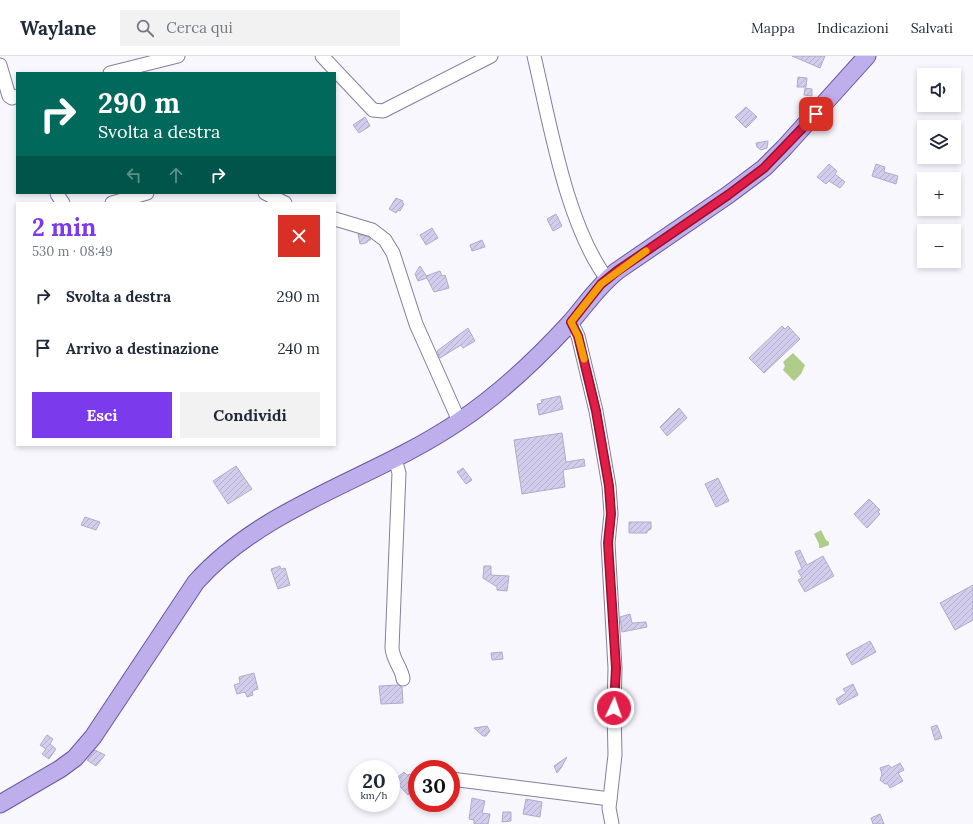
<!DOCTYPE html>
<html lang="it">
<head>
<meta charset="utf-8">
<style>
  body { margin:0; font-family:Lora,serif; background:#f2f2f3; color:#1f2937; height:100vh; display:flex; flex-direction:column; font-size:15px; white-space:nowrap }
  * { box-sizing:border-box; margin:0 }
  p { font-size:13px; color:#747a83 }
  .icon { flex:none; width:22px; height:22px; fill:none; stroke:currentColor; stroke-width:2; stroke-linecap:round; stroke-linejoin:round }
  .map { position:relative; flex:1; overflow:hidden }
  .panel { position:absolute; left:16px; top:146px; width:320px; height:244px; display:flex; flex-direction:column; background:#fff; border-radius:0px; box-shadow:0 2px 6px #0003 }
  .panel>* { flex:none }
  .guide { position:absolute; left:16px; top:16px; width:320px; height:122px; border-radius:0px; box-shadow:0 2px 6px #0003; background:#00695c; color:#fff; overflow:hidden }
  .fabs { position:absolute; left:917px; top:12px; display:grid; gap:8px }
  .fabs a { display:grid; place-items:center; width:44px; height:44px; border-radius:0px; background:#fff; box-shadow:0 2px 6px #0003; font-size:20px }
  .speed { position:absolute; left:348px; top:704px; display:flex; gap:8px; font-size:20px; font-weight:700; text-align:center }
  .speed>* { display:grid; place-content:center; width:52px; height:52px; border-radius:50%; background:#fff; box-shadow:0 2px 6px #0003; line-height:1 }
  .speed small { font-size:10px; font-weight:400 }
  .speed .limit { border:6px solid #d22; background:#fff; color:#111 }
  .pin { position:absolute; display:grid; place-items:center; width:34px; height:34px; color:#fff; margin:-17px; border-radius:8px; box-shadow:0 2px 6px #0006 }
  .me { position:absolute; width:44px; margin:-22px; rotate:3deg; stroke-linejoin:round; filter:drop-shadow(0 0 3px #0008) }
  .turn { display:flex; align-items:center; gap:14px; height:84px; padding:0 16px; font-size:18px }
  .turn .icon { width:52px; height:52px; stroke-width:2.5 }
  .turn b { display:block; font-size:28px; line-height:34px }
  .lanes { display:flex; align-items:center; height:38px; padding:0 16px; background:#0003; justify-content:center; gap:20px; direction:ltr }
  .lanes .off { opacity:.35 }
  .round { display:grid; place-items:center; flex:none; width:42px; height:42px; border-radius:0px; background:#f2f2f3 }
  .headline { display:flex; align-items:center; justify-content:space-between; height:68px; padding:0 16px }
  h1 { font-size:24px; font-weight:800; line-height:30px; color:#7c3aed }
  .action { display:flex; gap:8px; margin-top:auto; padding:8px 16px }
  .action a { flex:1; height:46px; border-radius:0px; background:#7c3aed; color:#fff; font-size:16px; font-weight:800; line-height:46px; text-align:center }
  .action a+a { background:#f2f2f3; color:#1f2937 }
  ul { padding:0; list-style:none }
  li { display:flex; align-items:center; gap:12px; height:52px; padding:0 16px }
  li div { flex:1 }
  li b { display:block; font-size:15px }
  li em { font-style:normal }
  header { display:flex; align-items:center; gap:24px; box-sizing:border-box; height:56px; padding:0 20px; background:#fff; border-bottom:1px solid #e0e1e3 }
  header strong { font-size:19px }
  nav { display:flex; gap:22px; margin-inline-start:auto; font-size:14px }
  .search { width:280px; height:36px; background:#f2f2f3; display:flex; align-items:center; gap:10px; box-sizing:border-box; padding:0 14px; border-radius:0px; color:#747a83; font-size:15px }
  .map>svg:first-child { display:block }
  .water { fill:#afcc88 }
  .building { fill:url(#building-hatch); stroke:#b0abc9 }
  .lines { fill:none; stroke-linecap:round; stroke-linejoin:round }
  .minor-casing { stroke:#857f9c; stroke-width:15 }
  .major-casing { stroke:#69579e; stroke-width:19 }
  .minor { stroke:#fff; stroke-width:13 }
  .major { stroke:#beaeec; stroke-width:17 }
  .route-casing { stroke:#92132f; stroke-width:10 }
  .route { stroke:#e11d48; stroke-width:7 }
  .slow { stroke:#f59e0b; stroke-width:7 }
</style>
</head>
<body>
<header>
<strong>Waylane</strong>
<div class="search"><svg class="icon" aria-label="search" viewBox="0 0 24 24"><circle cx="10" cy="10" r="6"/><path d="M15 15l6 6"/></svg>Cerca qui</div>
<nav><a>Mappa</a><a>Indicazioni</a><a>Salvati</a></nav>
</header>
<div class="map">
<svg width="973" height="768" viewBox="0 0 973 768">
  <defs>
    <pattern id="building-hatch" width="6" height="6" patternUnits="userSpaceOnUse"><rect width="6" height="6" fill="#d2cdec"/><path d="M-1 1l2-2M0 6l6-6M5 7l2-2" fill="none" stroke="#b4afca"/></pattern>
  </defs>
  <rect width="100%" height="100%" fill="#f8f7fe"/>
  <g class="water">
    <path d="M793,297L805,309L801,318L794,325L783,314L785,310L783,306Z"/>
    <path d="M821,474L826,484L829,486V489L821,492H819V488L814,478Z"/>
  </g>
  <g class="building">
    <path d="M792,0H825L820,12Z"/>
    <path d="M798,21L807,22L806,31H797Z"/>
    <path d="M805,32L812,33V40L804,39Z"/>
    <path d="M746,51L757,61L746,72L735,61Z"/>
    <path d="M365,61L370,70L359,77L353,69Z"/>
    <path d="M768,85L767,92L761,94L757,91L756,87Z"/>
    <path d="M829,108L837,115L835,118L845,126L840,132L829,125L826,128L817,121Z"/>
    <path d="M876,108L885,111L884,116L898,120L896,128L872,120Z"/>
    <path d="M396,142L403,145L402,147L404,148L400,155L398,154L396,157L389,153Z"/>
    <path d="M556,158L562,170L553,175L547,163Z"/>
    <path d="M432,172L438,182L426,189L420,179Z"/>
    <path d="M358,178L368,181L371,183L366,187L360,188Z"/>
    <path d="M482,184L485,191L472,195L470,189Z"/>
    <path d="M420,210L427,221L426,220L440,215L442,220L445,219L449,232L434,236L427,222L418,225L415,218Z"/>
    <path d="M782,270L785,273L788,270L800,283L764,317L749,302Z"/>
    <path d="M468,272L475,285L463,292L461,289L440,302L437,295Z"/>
    <path d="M560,340L563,353L539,359L537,348L542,347L541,344Z"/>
    <path d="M679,352L687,362L667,380L660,371Z"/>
    <path d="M562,377L566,406L584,403L585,410L563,414L565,431L522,438L514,384Z"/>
    <path d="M236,410L252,433L228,448L213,425Z"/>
    <path d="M463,412L472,424L466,428L457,416Z"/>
    <path d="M718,422L729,445L716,451L705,428Z"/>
    <path d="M869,443L880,454L878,456L880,458L867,472L854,458Z"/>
    <path d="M85,461L100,466L96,474L81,469Z"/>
    <path d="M629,466H651V473L647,475V477H629Z"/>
    <path d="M800,494L807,509L823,500L834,520L805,536L798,524L802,522L798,515L802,513L795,496Z"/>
    <path d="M280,510L281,513L285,512L290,529L278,533L271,513Z"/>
    <path d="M484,510H491V519L509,520L507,535L497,534V531L483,522Z"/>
    <path d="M973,529V564L955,574L940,547Z"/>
    <path d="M630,558L632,567L646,566L647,571L622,576L620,561Z"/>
    <path d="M870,585L876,596L852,609L846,598Z"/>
    <path d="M502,596L503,603L492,604L491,597Z"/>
    <path d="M254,617L258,633L252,635L253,639L247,641L245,636L237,638L234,629L240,627L239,621Z"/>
    <path d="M853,628L858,639L839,649L836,643L846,637L843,633Z"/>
    <path d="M398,629L402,631L403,647L381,648L379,630Z"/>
    <path d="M937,669L942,682L935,684L931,671Z"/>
    <path d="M487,670L490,675L486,680H483L474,672Z"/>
    <path d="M47,679L53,683L50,688L56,693L49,703L42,698L46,693L40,689Z"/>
    <path d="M95,694L105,699L96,710L87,704Z"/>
    <path d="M567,701L561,712L557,717L554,710Z"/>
    <path d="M900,707L904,714L898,717L903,725L890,732L888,728H885L880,724L882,718L880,712L889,709L891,712Z"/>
    <path d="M404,716L407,719L417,717L412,723L417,728V733L413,737L411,735L408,739L394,724Z"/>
    <path d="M472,742L485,745L482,757L490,758L488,768H474V764L469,763Z"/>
    <path d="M526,743L542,746L540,761L523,758Z"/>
    <path d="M503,756H511V765L502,766Z"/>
    <path d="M880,758L884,768H873L871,762Z"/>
  </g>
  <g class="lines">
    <defs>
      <g id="minor">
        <path d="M322,0L373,54L383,55L491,0"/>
        <path d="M534,0C550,67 566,168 607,223"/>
        <path d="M0,9L9,40L12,42L17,40"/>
        <path d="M110,17L178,0"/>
        <path d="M265,137L285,147"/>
        <path d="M57,138L63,147"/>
        <path d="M112,147L147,137"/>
        <path d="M335,163L372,174L385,184L393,197L416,268L456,358L457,367"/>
        <path d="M571,266L578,280L596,355L609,430L611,458L608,487L615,612L614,652L615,699L609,752L612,768"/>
        <path d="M395,403L399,417L392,592C393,605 402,612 403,623"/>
        <path d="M451,723L610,743"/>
      </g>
      <path id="major" d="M0,748L60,713L75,702L93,681L196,526C265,449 374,423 458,366C500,338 535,305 569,268C586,249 597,231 617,215L728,139L764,112L784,92L867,0"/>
    </defs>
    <use href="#minor" class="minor-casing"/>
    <use href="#major" class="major-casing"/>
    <use href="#minor" class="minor"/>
    <use href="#major" class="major"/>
  </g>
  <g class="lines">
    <defs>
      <path id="route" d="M614,652L616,612L608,487L611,458L609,430L596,355L578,280L571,266L601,228L617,215L728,139L764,112L816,58"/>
    </defs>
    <use href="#route" class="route-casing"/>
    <use href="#route" class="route"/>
    <path class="slow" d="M584,303L578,280L571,266L601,228L646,195"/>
  </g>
</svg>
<div class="fabs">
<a><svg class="icon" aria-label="sound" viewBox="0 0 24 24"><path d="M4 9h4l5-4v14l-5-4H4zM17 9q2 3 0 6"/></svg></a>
<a><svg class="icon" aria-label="layers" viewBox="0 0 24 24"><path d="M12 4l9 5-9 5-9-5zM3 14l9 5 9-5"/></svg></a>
<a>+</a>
<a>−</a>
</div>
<div class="speed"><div>20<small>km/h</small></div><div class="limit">30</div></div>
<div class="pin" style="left:816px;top:58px;background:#d93025"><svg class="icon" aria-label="arrive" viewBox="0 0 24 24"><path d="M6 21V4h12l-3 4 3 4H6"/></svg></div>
<svg class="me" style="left:614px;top:652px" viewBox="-20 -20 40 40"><circle r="17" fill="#e11d48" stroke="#fff" stroke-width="3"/><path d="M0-11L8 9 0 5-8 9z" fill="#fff"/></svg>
<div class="guide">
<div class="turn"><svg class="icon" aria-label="right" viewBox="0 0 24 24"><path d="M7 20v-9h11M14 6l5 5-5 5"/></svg><div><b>290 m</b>Svolta a destra</div></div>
<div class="lanes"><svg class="icon off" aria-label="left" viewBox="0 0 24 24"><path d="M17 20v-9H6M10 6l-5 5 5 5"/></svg><svg class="icon off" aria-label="ahead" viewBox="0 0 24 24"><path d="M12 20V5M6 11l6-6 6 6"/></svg><svg class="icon" aria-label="right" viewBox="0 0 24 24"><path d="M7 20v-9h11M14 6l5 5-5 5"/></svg></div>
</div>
<section class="panel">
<div class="headline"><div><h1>2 min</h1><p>530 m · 08:49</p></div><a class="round" style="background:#d93025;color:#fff"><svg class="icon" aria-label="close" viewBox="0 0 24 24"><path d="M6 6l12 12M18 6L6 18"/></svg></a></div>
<ul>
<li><svg class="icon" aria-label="right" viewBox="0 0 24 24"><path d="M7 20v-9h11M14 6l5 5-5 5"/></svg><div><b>Svolta a destra</b></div><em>290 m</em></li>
<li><svg class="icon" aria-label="arrive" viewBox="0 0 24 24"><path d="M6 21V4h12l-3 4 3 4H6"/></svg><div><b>Arrivo a destinazione</b></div><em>240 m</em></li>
</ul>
<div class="action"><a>Esci</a><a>Condividi</a></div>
</section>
</div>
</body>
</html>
